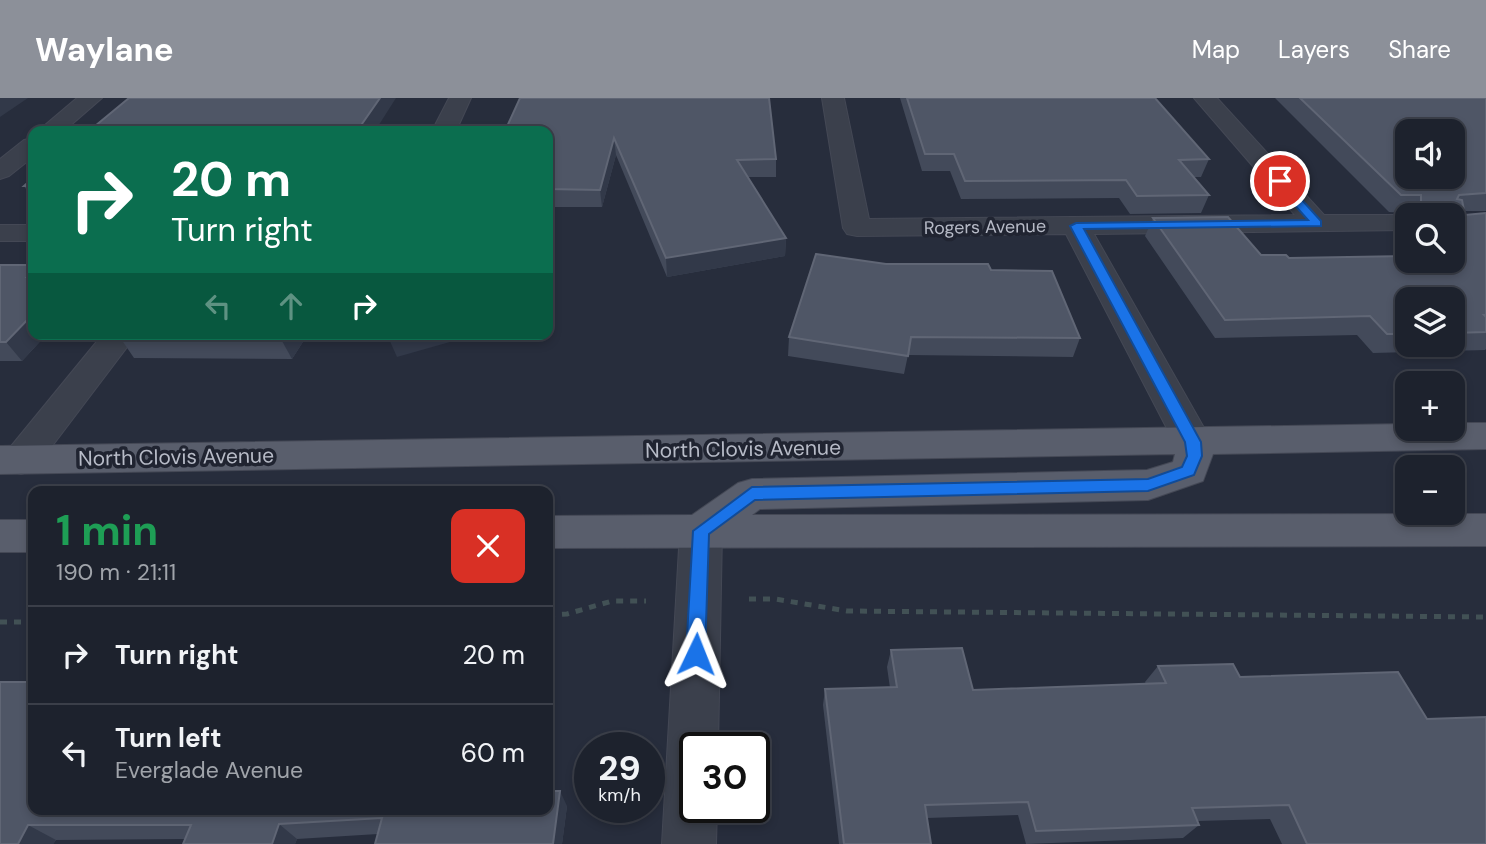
<!DOCTYPE html>
<html lang="en">
<head>
<meta charset="utf-8">
<style>
  body { margin:0; font-family:"DM Sans",sans-serif; background:#252a35; color:#f1f3f6; height:100vh; display:flex; flex-direction:column; font-size:26px; white-space:nowrap }
  * { box-sizing:border-box; margin:0 }
  p { font-size:23px; color:#a0a4aa }
  .icon { flex:none; width:38px; height:38px; fill:none; stroke:currentColor; stroke-width:2; stroke-linecap:round; stroke-linejoin:round }
  .map { position:relative; flex:1; overflow:hidden }
  .panel { position:absolute; left:28px; top:388px; width:525px; height:329px; display:flex; flex-direction:column; background:#1d222d; border-radius:14px; box-shadow:0 4px 10px #0003,0 0 0 2px #3b3f49 }
  .panel>* { flex:none }
  .top-card { position:absolute; left:28px; top:28px; width:525px; height:214px; border-radius:14px; box-shadow:0 4px 10px #0003,0 0 0 2px #3b3f49; background:#0b6e4f; color:#fff; overflow:hidden }
  .controls { position:absolute; left:1395px; top:21px; display:grid; gap:14px }
  .controls a { display:grid; place-items:center; width:70px; height:70px; border-radius:14px; background:#1d222d; box-shadow:0 4px 10px #0003,0 0 0 2px #3b3f49; font-size:35px }
  .speed { position:absolute; left:574px; top:634px; display:flex; gap:14px; font-size:35px; font-weight:700; text-align:center }
  .speed>* { display:grid; place-content:center; width:91px; height:91px; border-radius:50%; background:#1d222d; box-shadow:0 4px 10px #0003,0 0 0 2px #3b3f49; line-height:1 }
  .speed small { font-size:18px; font-weight:400 }
  .speed .limit { border:4px solid #111; border-radius:10px; background:#fff; color:#111 }
  .pin { position:absolute; display:grid; place-items:center; width:60px; height:60px; color:#fff; margin:-30px; border:4px solid #fff; border-radius:50%; box-shadow:0 2px 7px #0007 }
  .me { position:absolute; width:77px; margin:-38px; rotate:2deg; stroke-linejoin:round; filter:drop-shadow(0 0 5px #0008) }
  .turn { display:flex; align-items:center; gap:24px; height:147px; padding:0 28px; font-size:32px }
  .turn .icon { width:91px; height:91px; stroke-width:2.5 }
  .turn b { display:block; font-size:49px; line-height:60px }
  .lanes { display:flex; align-items:center; height:66px; padding:0 28px; background:#0003; justify-content:center; gap:35px; direction:ltr }
  .lanes .off { opacity:.35 }
  .round { display:grid; place-items:center; flex:none; width:74px; height:74px; border-radius:14px; background:#252a35 }
  .overview { display:flex; align-items:center; justify-content:space-between; height:119px; padding:0 28px }
  h1 { font-size:42px; font-weight:700; line-height:52px; color:#1e9e55 }
  ul { padding:0; list-style:none }
  li { display:flex; align-items:center; gap:21px; height:98px; padding:0 28px; border-top:2px solid #3b3f49 }
  li div { flex:1 }
  li b { display:block; font-size:26px }
  li em { font-style:normal }
  header { display:flex; align-items:center; gap:42px; box-sizing:border-box; height:98px; padding:0 35px; background:#8c9099; color:#fff }
  header strong { font-size:33px }
  nav { display:flex; gap:38px; margin-inline-start:auto; font-size:24px }
  .map>svg:first-child { display:block }
  .lines { fill:none; stroke-linecap:round; stroke-linejoin:round }
  .minor-casing { stroke:#444855; stroke-width:2 }
  .major-casing { stroke:#444855; stroke-width:2 }
  .path { stroke:#425155; stroke-width:5; stroke-dasharray:7 7; stroke-linecap:butt }
  .minor { fill:#3b404c; fill-rule:evenodd }
  .major { fill:#595e6c; fill-rule:evenodd }
  .wall { fill:#434a5a; fill-rule:evenodd }
  .shaded-wall { fill:#323949 }
  .building { fill:#4f5666; stroke:#606675; stroke-width:2; fill-rule:evenodd }
  .route { fill:#1a73e8; stroke:#114b97; stroke-width:2 }
  .labels { text-anchor:middle; dominant-baseline:central; stroke-width:7; stroke-linejoin:round; paint-order:stroke }
  .far-street-label { font-size:18px; fill:#b7bbc7; stroke:#202431 }
  .street-label { font-size:21px; fill:#b7bbc7; stroke:#202431 }
</style>
</head>
<body>
<header>
<strong>Waylane</strong>
<nav><a>Map</a><a>Layers</a><a>Share</a></nav>
</header>
<div class="map">
<svg width="1486" height="746" viewBox="0 0 1486 746">
  <rect width="100%" height="100%" fill="#272d3c"/>
  <g class="lines">
    <defs>
      <g id="minor">
        <path d="M77,0H102L64,33H38Z"/>
        <path d="M449,0H471L456,33H432Z"/>
        <path d="M822,0H844L869,121L1295,117L1194,0H1217L1324,117H1413H1407V132L1094,136L1212,344L1206,353L1193,357L1180,353L1174,344L1066,136L857,138L847,136L843,130Z"/>
        <path d="M33,40V59L9,78L0,81V61L24,42Z"/>
        <rect x="0" y="127" width="33" height="16"/>
        <path d="M103,236H137L34,372L21,376L8,372L2,362L8,352Z"/>
        <path d="M701,417L716,421L722,433L718,649H695V709H717L716,746H662L680,433L686,421Z"/>
      </g>
      <g id="major">
        <path d="M1452,325H1486V351L1213,356L1203,383L1148,402L760,411L752,417L1486,416V448L548,450V418L692,417L738,385L752,381L1147,372L1173,364L1175,356L0,376V348L1407,326V331H1452Z"/>
        <rect x="0" y="422" width="33" height="32"/>
      </g>
    </defs>
    <use href="#minor" class="minor-casing"/>
    <use href="#major" class="major-casing"/>
    <g class="path">
      <path d="M749,501H775L847,513L1486,519"/>
      <path d="M548,517L567,516L612,503H646"/>
      <path d="M0,524H33"/>
    </g>
    <use href="#minor" class="minor"/>
    <use href="#major" class="major"/>
  </g>
  <g class="wall">
    <path d="M520,0L776,61V79H748L786,140L785,158L667,179L616,57L602,109H548V33Z"/>
    <path d="M900,0H1155L1209,61L1201,79H1193L1209,97L1201,115L1130,116L1119,100L961,101L950,73H922Z"/>
    <path d="M1275,0H1486V113H1465V117L1486,115V251L1485,252L1373,255L1357,237L1215,240L1145,138L1153,120L1261,157L1289,160L1452,163V117H1409V115L1389,114ZM1407,201H1452V247H1407Z"/>
    <path d="M33,80V101L24,88Z"/>
    <path d="M886,166L991,172L1080,240L1073,259L908,257L904,276L788,258L789,239Z"/>
    <path d="M0,167L33,236H47L22,263H0Z"/>
    <path d="M308,236L292,261L134,260L121,241Z"/>
    <path d="M891,552L973,592L1146,586L1145,584L1158,568L1240,579L1486,746H1282L1270,721L1197,723L1199,727L1183,740L1026,746L1018,717L927,720L931,746H839L823,607L825,591L890,590L887,569Z"/>
    <path d="M567,708L562,746H375L378,736L297,741L295,746H183L185,741L56,742L53,746H0L33,712Z"/>
  </g>
  <g class="shaded-wall">
    <path d="M0,0H28L0,19Z"/>
    <path d="M380,0H396L375,33H357Z"/>
    <path d="M614,40L616,57L602,109L600,92Z"/>
    <path d="M786,140L785,158L667,179L666,160Z"/>
    <path d="M33,216V236H47L22,263L6,244Z"/>
    <path d="M286,236H308L292,261L282,243Z"/>
    <path d="M405,236H478L397,259L389,241Z"/>
    <path d="M560,693L567,708L562,746H553Z"/>
    <path d="M279,726L297,741L295,746H272Z"/>
    <path d="M28,727L56,742L53,746H18Z"/>
  </g>
  <g class="building">
    <path d="M129,0H380L357,33H89Z"/>
    <path d="M520,0H769L776,61L737,62L786,140L666,160L614,40L600,92L548,91V33H505Z"/>
    <path d="M907,0H1155L1209,61L1179,62L1209,97L1137,98L1126,82L965,83L954,56H925Z"/>
    <path d="M1300,0H1486V95L1459,97L1457,101L1462,102L1465,117L1486,115V217H1484L1486,219V234L1452,235V201H1407V236H1387L1370,218L1225,222L1153,120L1228,119L1261,157H1286L1289,160L1407,158V163H1452V154H1461L1452,146V117H1422L1421,116V97H1401ZM1407,33H1452V79H1407Z"/>
    <path d="M33,80V88H24Z"/>
    <path d="M816,156L886,166H988L991,172L1052,173L1080,240L911,239L908,258L789,239Z"/>
    <path d="M0,167H33V173L27,179H33V216L6,244H0Z"/>
    <path d="M121,236H286L282,243L121,241Z"/>
    <path d="M388,236H405L389,241Z"/>
    <path d="M962,550L973,592L1166,585L1158,568L1233,566L1240,579L1398,574L1427,621L1486,619V746H1307L1289,707L1192,710L1199,727L1036,733L1028,704L925,707L931,746H844L825,591L897,589L891,552Z"/>
    <path d="M0,584H33V712H548V693H560L553,746H375L382,720L279,726L272,746H183L191,727H28L18,746H0Z"/>
  </g>
  <path class="route" d="M1276,81H1283L1321,123V128L1084,131L1201,344L1202,358L1194,377L1148,393L755,402L709,436L705,556L702,562L696,565L689,562L686,556L693,433L752,389L1148,381L1182,369L1187,358L1185,344L1070,128L1076,125L1308,122L1276,86Z"/>
  <g class="labels">
    <g class="far-street-label">
      <text transform="translate(985 129) rotate(-1)">Rogers Avenue</text>
    </g>
    <g class="street-label">
      <text transform="translate(743 351) rotate(-1)">North Clovis Avenue</text>
      <text transform="translate(176 359) rotate(-1)">North Clovis Avenue</text>
    </g>
  </g>
</svg>
<div class="controls">
<a><svg class="icon" aria-label="sound" viewBox="0 0 24 24"><path d="M4 9h4l5-4v14l-5-4H4zM17 9q2 3 0 6"/></svg></a>
<a><svg class="icon" aria-label="search" viewBox="0 0 24 24"><circle cx="10" cy="10" r="6"/><path d="M15 15l6 6"/></svg></a>
<a><svg class="icon" aria-label="layers" viewBox="0 0 24 24"><path d="M12 4l9 5-9 5-9-5zM3 14l9 5 9-5"/></svg></a>
<a>+</a>
<a>−</a>
</div>
<div class="speed"><div>29<small>km/h</small></div><div class="limit">30</div></div>
<div class="pin" style="left:1280px;top:83px;background:#d93025"><svg class="icon" aria-label="arrive" viewBox="0 0 24 24"><path d="M6 21V4h12l-3 4 3 4H6"/></svg></div>
<svg class="me" style="left:696px;top:556px" viewBox="-20 -20 40 40"><path d="M0-17L14 15 0 8-14 15z" fill="#1a73e8" stroke="#fff" stroke-width="4"/></svg>
<div class="top-card">
<div class="turn"><svg class="icon" aria-label="right" viewBox="0 0 24 24"><path d="M7 20v-9h11M14 6l5 5-5 5"/></svg><div><b>20 m</b>Turn right</div></div>
<div class="lanes"><svg class="icon off" aria-label="left" viewBox="0 0 24 24"><path d="M17 20v-9H6M10 6l-5 5 5 5"/></svg><svg class="icon off" aria-label="ahead" viewBox="0 0 24 24"><path d="M12 20V5M6 11l6-6 6 6"/></svg><svg class="icon" aria-label="right" viewBox="0 0 24 24"><path d="M7 20v-9h11M14 6l5 5-5 5"/></svg></div>
</div>
<section class="panel">
<div class="overview"><div><h1>1 min</h1><p>190 m · 21:11</p></div><a class="round" style="background:#d93025;color:#fff"><svg class="icon" aria-label="close" viewBox="0 0 24 24"><path d="M6 6l12 12M18 6L6 18"/></svg></a></div>
<ul>
<li><svg class="icon" aria-label="right" viewBox="0 0 24 24"><path d="M7 20v-9h11M14 6l5 5-5 5"/></svg><div><b>Turn right</b></div><em>20 m</em></li>
<li><svg class="icon" aria-label="left" viewBox="0 0 24 24"><path d="M17 20v-9H6M10 6l-5 5 5 5"/></svg><div><b>Turn left</b><p>Everglade Avenue</p></div><em>60 m</em></li>
</ul>
</section>
</div>
</body>
</html>
